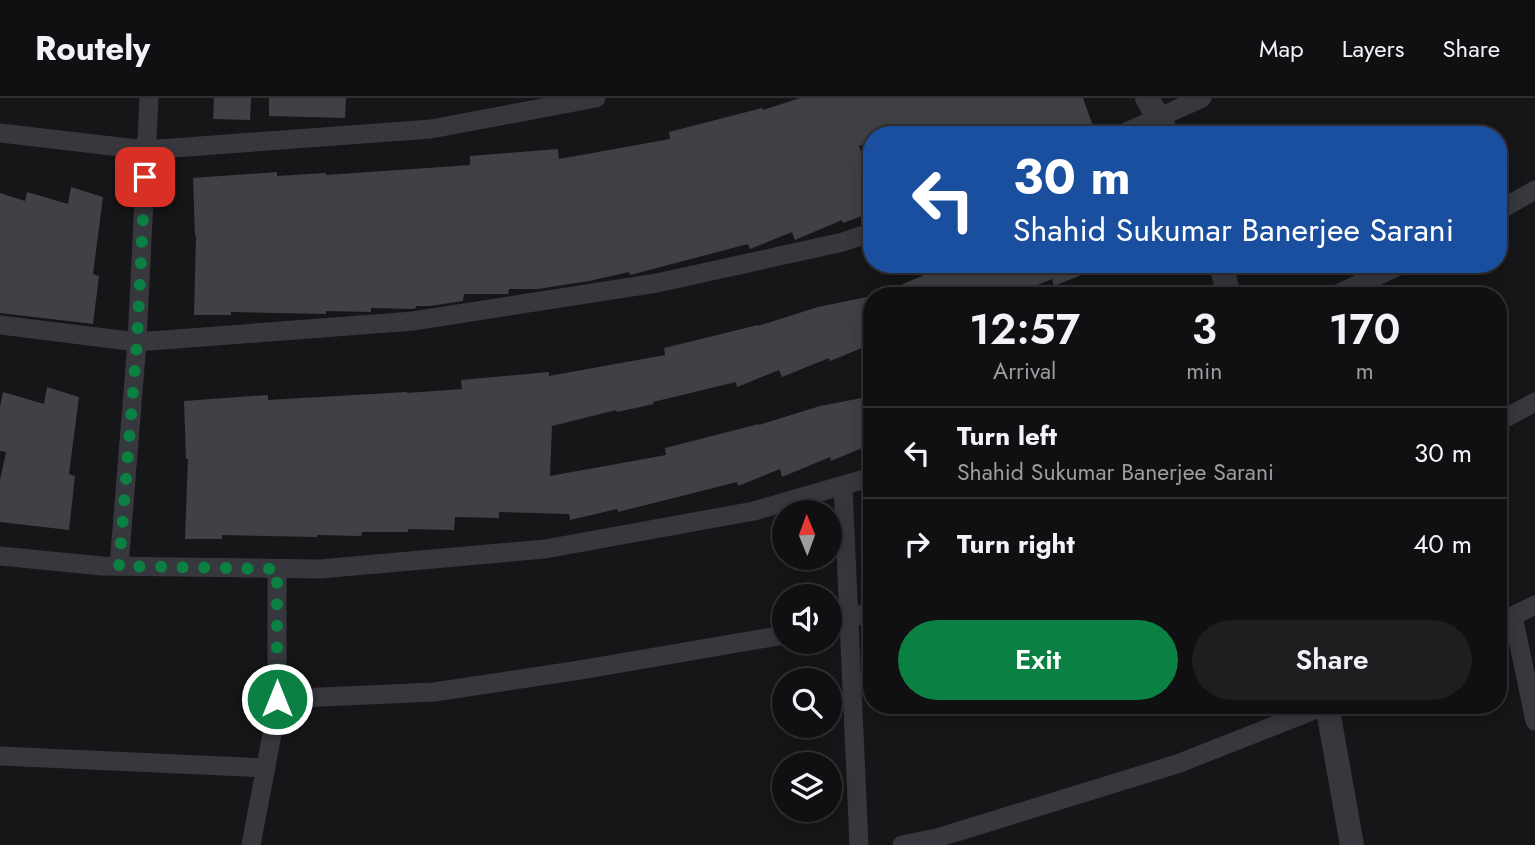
<!DOCTYPE html>
<html lang="en">
<head>
<meta charset="utf-8">
<style>
  body { margin:0; font-family:Jost,sans-serif; background:#1e1e20; color:#f1f3f6; height:100vh; display:flex; flex-direction:column; font-size:26px; white-space:nowrap }
  * { box-sizing:border-box; margin:0 }
  p { font-size:23px; color:#9c9d9f }
  .icon { flex:none; width:38px; height:38px; fill:none; stroke:currentColor; stroke-width:2; stroke-linecap:round; stroke-linejoin:round }
  .map { position:relative; flex:1; overflow:hidden }
  .drawer { position:absolute; left:863px; top:189px; width:644px; height:427px; display:flex; flex-direction:column; background:#101012; border-radius:28px; box-shadow:0 4px 18px #0003,0 0 0 2px #303032 }
  .drawer>* { flex:none }
  .top-card { position:absolute; left:863px; top:28px; width:644px; height:147px; border-radius:28px; box-shadow:0 4px 18px #0003,0 0 0 2px #303032; background:#1a4fa0; color:#fff; overflow:hidden }
  .needle { width:46px; rotate:359deg }
  .buttons { position:absolute; left:772px; top:402px; display:grid; gap:14px }
  .buttons a { display:grid; place-items:center; width:70px; height:70px; border-radius:50%; background:#101012; box-shadow:0 4px 18px #0003,0 0 0 2px #303032; font-size:35px }
  .pin { position:absolute; display:grid; place-items:center; width:60px; height:60px; color:#fff; margin:-30px; border-radius:14px; box-shadow:0 4px 10px #0006 }
  .me { position:absolute; width:77px; margin:-38px; rotate:0deg; stroke-linejoin:round; filter:drop-shadow(0 0 5px #0008) }
  .turn { display:flex; align-items:center; gap:24px; height:147px; padding:0 35px; font-size:32px }
  .turn .icon { width:91px; height:91px; stroke-width:2.5 }
  .turn b { display:block; font-size:49px; line-height:60px }
  .eta { display:flex; justify-content:space-evenly; align-items:center; height:119px; text-align:center }
  .eta b { font-size:42px; font-weight:600; line-height:49px }
  .primary-button { display:flex; gap:14px; margin-top:auto; padding:14px 35px }
  .primary-button a { flex:1; height:80px; border-radius:42px; background:#0b8043; color:#fff; font-size:28px; font-weight:600; line-height:80px; text-align:center }
  .primary-button a+a { background:#1e1e20; color:#f1f3f6 }
  ul { padding:0; list-style:none }
  li { display:flex; align-items:center; gap:21px; height:91px; padding:0 35px; border-top:2px solid #303032 }
  li div { flex:1 }
  li b { display:block; font-size:26px }
  li em { font-style:normal }
  header { display:flex; align-items:center; gap:42px; box-sizing:border-box; height:98px; padding:0 35px; background:#101012; border-bottom:2px solid #303032 }
  header strong { font-size:33px }
  nav { display:flex; gap:38px; margin-inline-start:auto; font-size:24px }
  .map>svg:first-child { display:block }
  .building { fill:#404145 }
  .lines { fill:none; stroke-linecap:round; stroke-linejoin:round }
  .minor { stroke:#37383d; stroke-width:19 }
  .tertiary { stroke:#37383d; stroke-width:24 }
  .route { stroke:#0b8043; stroke-width:12; stroke-dasharray:0 21.6 }
</style>
</head>
<body>
<header>
<strong>Routely</strong>
<nav><a>Map</a><a>Layers</a><a>Share</a></nav>
</header>
<div class="map">
<svg width="1535" height="747" viewBox="0 0 1535 747">
  <rect width="100%" height="100%" fill="#161618"/>
  <g class="building">
    <path d="M214,0H251L250,22L213,21Z"/>
    <path d="M269,0H346L345,20L269,18Z"/>
    <path d="M800,0H1083L1096,37H872V43L859,48L872,85V114L843,125L842,122L795,142L792,134L750,151L748,146L630,177L629,174L589,183L538,191H509L508,196H464L463,203L430,208H416V210L412,211L371,210V214L326,213V216L231,214V217H194L196,137L195,138L193,80L277,74V78L326,75V77L470,67V58L558,51L559,61L670,41L669,34L762,10L763,12Z"/>
    <path d="M71,89L103,99L93,176L99,178L93,226L0,215V95L25,103L27,94L68,106Z"/>
    <path d="M949,166H1106V167L1054,188L1052,181L1011,198H876Z"/>
    <path d="M872,198V246L830,263L829,260L782,279L779,272L737,289L736,284L653,304L654,306L617,314L616,312L552,328L550,378L666,357L665,350L759,326V327L820,308L872,298V346L831,363L830,359L782,379L780,371L738,388L737,384L618,414L617,411L570,422L569,416L499,414V420L455,419L454,432L408,431V434H362L361,438L317,437V439L222,437V441H185L188,361H186L184,303L268,297V302L407,294V295L462,291L461,282L549,274V278L665,257L664,250L758,227V228L818,209Z"/>
    <path d="M47,289L79,299L69,376L75,378L69,432L0,424V382L6,354L0,353V309L3,294L44,306Z"/>
  </g>
  <g class="lines">
    <g class="minor">
      <path d="M0,35L146,52L431,31L596,0"/>
      <path d="M1120,37L1202,0"/>
      <path d="M1498,113L1535,92"/>
      <path d="M1333,198L1403,166"/>
      <path d="M0,227L137,244L413,223L657,185L843,144L872,134"/>
      <path d="M1498,324L1535,304"/>
      <path d="M843,388L859,747"/>
      <path d="M0,458L102,468L320,471L545,451L754,413L872,379"/>
      <path d="M119,468L137,244L149,0"/>
      <path d="M1513,518L1535,623"/>
      <path d="M1498,525L1535,507"/>
      <path d="M830,527L872,513"/>
      <path d="M277,601L434,594L580,572L784,537"/>
      <path d="M0,658L266,670"/>
      <path d="M251,747L277,610V471"/>
      <path d="M902,747L937,740L1177,666L1327,607"/>
    </g>
    <g class="tertiary">
      <path d="M1147,0L1168,37"/>
      <path d="M1221,166L1229,198"/>
      <path d="M1327,607L1352,747"/>
    </g>
  </g>
  <g class="lines">
    <path class="route" d="M145,79L137,244L119,468L277,471V601"/>
  </g>
</svg>
<div class="buttons">
<a><svg class="needle" viewBox="-14 -14 28 28"><path d="M0-13l5 13h-10z" fill="#e53935"/><path d="M0 13l5-13h-10z" fill="#9c9d9f"/></svg></a>
<a><svg class="icon" aria-label="sound" viewBox="0 0 24 24"><path d="M4 9h4l5-4v14l-5-4H4zM17 9q2 3 0 6"/></svg></a>
<a><svg class="icon" aria-label="search" viewBox="0 0 24 24"><circle cx="10" cy="10" r="6"/><path d="M15 15l6 6"/></svg></a>
<a><svg class="icon" aria-label="layers" viewBox="0 0 24 24"><path d="M12 4l9 5-9 5-9-5zM3 14l9 5 9-5"/></svg></a>
</div>
<div class="pin" style="left:145px;top:79px;background:#d93025"><svg class="icon" aria-label="arrive" viewBox="0 0 24 24"><path d="M6 21V4h12l-3 4 3 4H6"/></svg></div>
<svg class="me" style="left:277px;top:601px" viewBox="-20 -20 40 40"><circle r="17" fill="#0b8043" stroke="#fff" stroke-width="3"/><path d="M0-11L8 9 0 5-8 9z" fill="#fff"/></svg>
<div class="top-card">
<div class="turn"><svg class="icon" aria-label="left" viewBox="0 0 24 24"><path d="M17 20v-9H6M10 6l-5 5 5 5"/></svg><div><b>30 m</b>Shahid Sukumar Banerjee Sarani</div></div>
</div>
<section class="drawer">
<div class="eta">
<div><b>12:57</b><p>Arrival</p></div>
<div><b>3</b><p>min</p></div>
<div><b>170</b><p>m</p></div>
</div>
<ul>
<li><svg class="icon" aria-label="left" viewBox="0 0 24 24"><path d="M17 20v-9H6M10 6l-5 5 5 5"/></svg><div><b>Turn left</b><p>Shahid Sukumar Banerjee Sarani</p></div><em>30 m</em></li>
<li><svg class="icon" aria-label="right" viewBox="0 0 24 24"><path d="M7 20v-9h11M14 6l5 5-5 5"/></svg><div><b>Turn right</b></div><em>40 m</em></li>
</ul>
<div class="primary-button"><a>Exit</a><a>Share</a></div>
</section>
</div>
</body>
</html>
